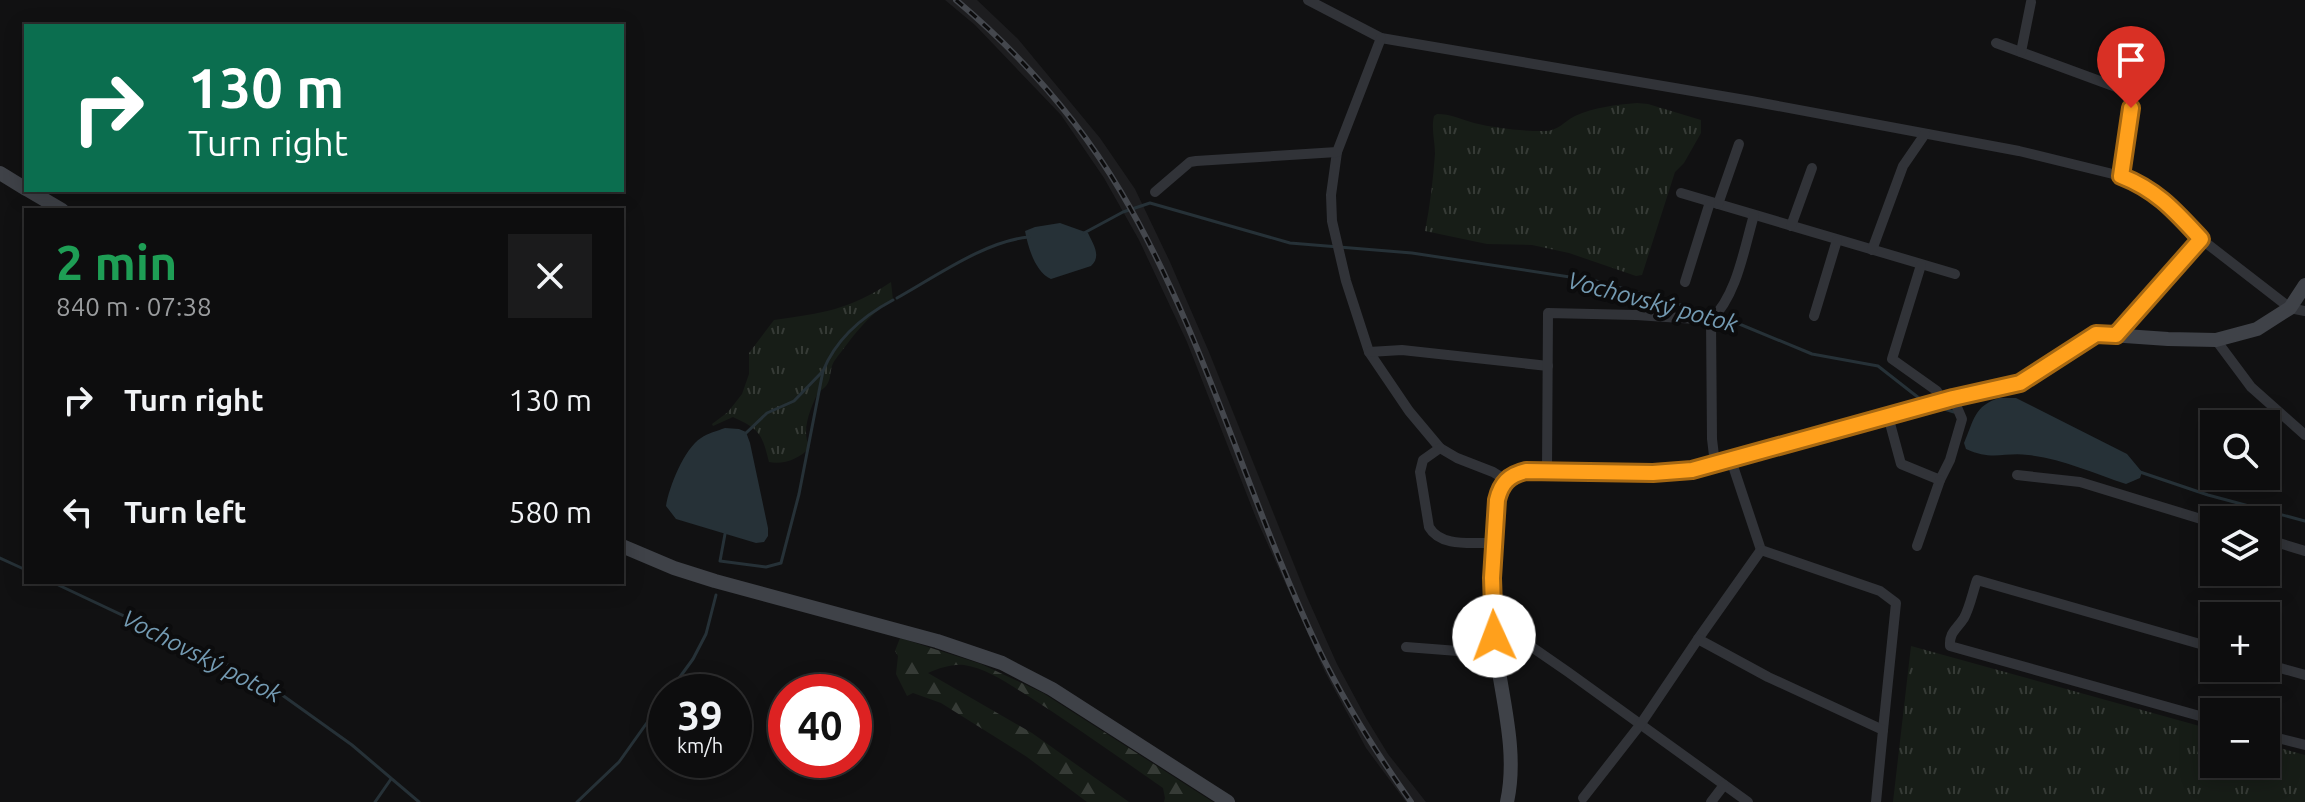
<!DOCTYPE html>
<html lang="en">
<head>
<meta charset="utf-8">
<style>
  body { margin:0; font-family:Ubuntu,sans-serif; background:#1b1b1c; color:#f1f3f6; height:100vh; display:flex; flex-direction:column; font-size:30px; white-space:nowrap }
  * { box-sizing:border-box; margin:0 }
  p { font-size:26px; color:#9a9c9e }
  .icon { flex:none; width:44px; height:44px; fill:none; stroke:currentColor; stroke-width:2; stroke-linecap:round; stroke-linejoin:round }
  .map { position:relative; flex:1; overflow:hidden }
  .drawer { position:absolute; left:24px; top:208px; width:600px; height:376px; display:flex; flex-direction:column; background:#0d0d0e; border-radius:0px; box-shadow:0 4px 20px #0003,0 0 0 2px #2d2d2e }
  .drawer>* { flex:none }
  .hud { position:absolute; left:24px; top:24px; width:600px; height:168px; border-radius:0px; box-shadow:0 4px 20px #0003,0 0 0 2px #2d2d2e; background:#0b6e4f; color:#fff; overflow:hidden }
  .buttons { position:absolute; left:2200px; top:410px; display:grid; gap:16px }
  .buttons a { display:grid; place-items:center; width:80px; height:80px; border-radius:0px; background:#0d0d0e; box-shadow:0 4px 20px #0003,0 0 0 2px #2d2d2e; font-size:40px }
  .speed { position:absolute; left:648px; top:674px; display:flex; gap:16px; font-size:40px; font-weight:700; text-align:center }
  .speed>* { display:grid; place-content:center; width:104px; height:104px; border-radius:50%; background:#0d0d0e; box-shadow:0 4px 20px #0003,0 0 0 2px #2d2d2e; line-height:1 }
  .speed small { font-size:20px; font-weight:400 }
  .speed .limit { border:12px solid #d22; background:#fff; color:#111 }
  .pin { position:absolute; display:grid; place-items:center; width:68px; height:68px; color:#fff; margin:-82px -34px; border-radius:50% 50% 50% 0; rotate:-45deg; box-shadow:0 0 8px #0007 }
  .pin .icon { rotate:45deg }
  .me { position:absolute; width:88px; margin:-44px; rotate:358deg; stroke-linejoin:round; filter:drop-shadow(0 0 6px #0008) }
  .turn { display:flex; align-items:center; gap:28px; height:168px; padding:0 32px; font-size:36px }
  .turn .icon { width:104px; height:104px; stroke-width:2.5 }
  .turn b { display:block; font-size:56px; line-height:68px }
  .round { display:grid; place-items:center; flex:none; width:84px; height:84px; border-radius:0px; background:#1b1b1c }
  .summary { display:flex; align-items:center; justify-content:space-between; height:136px; padding:0 32px }
  h1 { font-size:48px; font-weight:700; line-height:60px; color:#1e9e55 }
  ul { padding:0; list-style:none }
  li { display:flex; align-items:center; gap:24px; height:112px; padding:0 32px }
  li div { flex:1 }
  li b { display:block; font-size:30px }
  li em { font-style:normal }
  .map>svg:first-child { display:block }
  .built { fill:#1d1d1f }
  .grass { fill:url(#grass-tufts) }
  .forest { fill:url(#forest-firs) }
  .water { fill:#263137 }
  .lines { fill:none; stroke-linecap:round; stroke-linejoin:round }
  .stream { stroke:#263137; stroke-width:3 }
  .street { stroke:#313338; stroke-width:10 }
  .secondary { stroke:#3f4248; stroke-width:14 }
  .rail-casing { stroke:#44474d; stroke-width:6 }
  .rail { stroke:#0c0c0d; stroke-width:3; stroke-dasharray:9; stroke-linecap:butt }
  .route-casing { stroke:#a66812; stroke-width:20 }
  .route { stroke:#ffa01c; stroke-width:14 }
  .labels { text-anchor:middle; dominant-baseline:central; stroke-width:8; stroke-linejoin:round; paint-order:stroke }
  .water-label { font-size:24px; font-style:italic; fill:#749bb3; stroke:#0c0c0d }
</style>
</head>
<body>
<div class="map">
<svg width="2305" height="802" viewBox="0 0 2305 802">
  <defs>
    <pattern id="grass-tufts" width="24" height="20" patternUnits="userSpaceOnUse" patternTransform="scale(2)"><rect width="24" height="20" fill="#171d17"/><path d="M3 7l-1-3M5 7V3M7 7l1-3M15 17l-1-3M17 17v-4M19 17l1-3" fill="none" stroke="#363b36"/></pattern>
    <pattern id="forest-firs" width="22" height="20" patternUnits="userSpaceOnUse" patternTransform="scale(2)"><rect width="22" height="20" fill="#171d17"/><path d="M5 1l3.5 6h-7zM16 11l3.5 6h-7z" fill="#363b36"/></pattern>
  </defs>
  <rect width="100%" height="100%" fill="#111112"/>
  <path class="built" d="M945,0H977L1018,39L1100,138L1135,189L1170,262L1209,352L1307,597L1337,664L1366,718L1388,754L1426,802H1406L1366,748L1325,672L1256,518L1187,342L1139,240L1104,178L1061,115L975,25Z"/>
  <g class="grass">
    <path d="M1637,103L1648,104L1701,120V133L1684,163L1675,172L1642,275L1636,276L1569,253L1532,245L1487,244L1425,231C1430,206 1433,180 1435,154C1435,140 1431,130 1434,116L1437,114C1450,114 1461,119 1474,123C1495,128 1520,131 1542,131C1558,132 1563,122 1575,116C1594,107 1616,105 1637,103Z"/>
    <path d="M891,282L893,300C867,315 852,338 835,360C827,371 835,384 818,392C811,408 800,431 810,447C800,459 783,465 769,462C762,433 759,429 733,417L713,426L712,424L728,412L742,394L749,374V353L774,320C823,313 849,310 891,282Z"/>
    <path d="M1911,646L2214,730V764H2266V744L2305,755V802H1893Z"/>
  </g>
  <path class="forest" d="M900,638L981,664L1043,693L1213,802H1164L1165,798L1163,788C1117,756 1072,724 1025,694C1007,683 986,668 964,665C951,664 940,668 928,673L1032,733L1129,802H1087L1027,757L941,703L913,693L907,696L896,674L898,656L895,651Z"/>
  <g class="water">
    <path d="M1060,223L1088,233C1093,244 1102,256 1091,266L1051,279C1035,272 1028,247 1025,231L1035,227Z"/>
    <path d="M1999,398H2016L2127,454L2142,472L2140,478L2126,484C2095,474 2061,458 2028,455C2004,452 1992,461 1966,449L1964,443C1974,420 1974,406 1999,398Z"/>
    <path d="M725,428L739,429L746,432L750,443L768,528V536L764,542L756,543L676,519L666,506C669,487 684,449 701,438C708,433 717,431 725,428Z"/>
  </g>
  <g class="lines">
    <g class="stream">
      <path d="M1084,233L1123,212L1150,203L1290,243L1412,253L1596,281L1713,314"/>
      <path d="M897,298C935,277 985,241 1029,237"/>
      <path d="M1720,316L1812,354L1878,366L1924,402"/>
      <path d="M1938,407L1954,412"/>
      <path d="M746,433L767,413L794,401L823,371"/>
      <path d="M2140,472L2208,495L2305,521"/>
      <path d="M725,534L720,561L766,567L781,563L799,494L823,371C836,339 863,316 893,300"/>
      <path d="M0,558L26,570"/>
      <path d="M52,582L264,682L352,745L419,802"/>
      <path d="M669,692L693,659L706,634L716,595"/>
      <path d="M375,802L391,779"/>
      <path d="M577,802L619,762L666,696"/>
    </g>
    <g class="street">
      <path d="M1308,0L1381,38L1751,101L2019,151L2121,176L2151,190L2165,201L2201,239L2290,308L2305,311"/>
      <path d="M1996,43L2116,87L2127,96L2131,108L2121,176"/>
      <path d="M2021,52L2031,2"/>
      <path d="M1337,152L1331,195L1332,221L1346,281L1369,352L1409,411L1440,448L1457,458L1493,472L1506,480"/>
      <path d="M1155,192L1190,162L1196,161L1337,152L1381,38"/>
      <path d="M1681,193L1955,274"/>
      <path d="M1718,204L1739,144"/>
      <path d="M1791,226L1812,168"/>
      <path d="M1872,250L1903,166L1925,134"/>
      <path d="M1921,265L1892,359L1937,391L1942,402"/>
      <path d="M1685,282L1710,202"/>
      <path d="M1814,316L1837,240"/>
      <path d="M1711,320C1737,295 1744,249 1754,215"/>
      <path d="M2116,335L2201,239"/>
      <path d="M2216,340L2251,387L2305,435"/>
      <path d="M1369,352L1402,350L1548,366"/>
      <path d="M1888,416L1901,464L1940,480L1950,460L1962,419L1953,398"/>
      <path d="M1440,448L1423,460L1420,472L1429,527C1441,548 1473,542 1494,543"/>
      <path d="M1731,460L1761,550"/>
      <path d="M1547,470L1548,313L1636,315L1711,320L1712,439L1715,464"/>
      <path d="M2017,475L2080,482L2214,523"/>
      <path d="M2266,539L2305,551"/>
      <path d="M1917,546L1940,480"/>
      <path d="M1494,621L1568,672L1748,802"/>
      <path d="M1698,639L1761,550L1880,591L1896,603L1883,730"/>
      <path d="M1406,647L1497,654"/>
      <path d="M2214,648L1977,580C1973,591 1970,607 1964,618C1957,629 1949,632 1950,646L2214,720"/>
      <path d="M2266,664L2305,675"/>
      <path d="M2266,735L2305,745"/>
      <path d="M1583,798L1640,725L1698,639L1768,677L1883,730L1876,802"/>
      <path d="M1711,802L1724,785"/>
    </g>
    <g class="secondary">
      <path d="M0,173L26,189"/>
      <path d="M28,190L62,210"/>
      <path d="M622,546L674,568L715,581L937,641L1002,663L1052,689L1228,802"/>
      <path d="M1507,802C1519,748 1499,690 1494,636C1490,591 1494,545 1497,500C1501,483 1509,475 1526,471L1653,473L1692,470L1953,398L2020,383L2096,334L2168,339L2216,340L2257,329L2290,308L2305,285"/>
    </g>
    <defs>
      <path id="rail" d="M956,0C1020,54 1078,119 1121,192C1206,336 1248,502 1320,652C1346,705 1377,754 1411,802"/>
    </defs>
    <use href="#rail" class="rail-casing"/>
    <use href="#rail" class="rail"/>
  </g>
  <g class="lines">
    <defs>
      <path id="route" d="M1494,636L1492,578L1497,500C1501,483 1509,475 1526,471L1653,473L1692,470L1953,398L2020,383L2096,334L2116,335L2201,239C2175,211 2157,190 2121,176L2131,108"/>
    </defs>
    <use href="#route" class="route-casing"/>
    <use href="#route" class="route"/>
  </g>
  <g class="labels">
    <g class="water-label">
      <text transform="translate(1653 302) rotate(15)">Vochovský potok</text>
      <text transform="translate(202 656) rotate(27)">Vochovský potok</text>
    </g>
  </g>
</svg>
<div class="buttons">
<a><svg class="icon" aria-label="search" viewBox="0 0 24 24"><circle cx="10" cy="10" r="6"/><path d="M15 15l6 6"/></svg></a>
<a><svg class="icon" aria-label="layers" viewBox="0 0 24 24"><path d="M12 4l9 5-9 5-9-5zM3 14l9 5 9-5"/></svg></a>
<a>+</a>
<a>−</a>
</div>
<div class="speed"><div>39<small>km/h</small></div><div class="limit">40</div></div>
<div class="pin" style="left:2131px;top:108px;background:#d93025"><svg class="icon" aria-label="arrive" viewBox="0 0 24 24"><path d="M6 21V4h12l-3 4 3 4H6"/></svg></div>
<svg class="me" style="left:1494px;top:636px" viewBox="-20 -20 40 40"><circle r="19" fill="#fff"/><path d="M0-13L10 11 0 6-10 11z" fill="#ffa01c"/></svg>
<div class="hud">
<div class="turn"><svg class="icon" aria-label="right" viewBox="0 0 24 24"><path d="M7 20v-9h11M14 6l5 5-5 5"/></svg><div><b>130 m</b>Turn right</div></div>
</div>
<section class="drawer">
<div class="summary"><div><h1>2 min</h1><p>840 m · 07:38</p></div><a class="round"><svg class="icon" aria-label="close" viewBox="0 0 24 24"><path d="M6 6l12 12M18 6L6 18"/></svg></a></div>
<ul>
<li><svg class="icon" aria-label="right" viewBox="0 0 24 24"><path d="M7 20v-9h11M14 6l5 5-5 5"/></svg><div><b>Turn right</b></div><em>130 m</em></li>
<li><svg class="icon" aria-label="left" viewBox="0 0 24 24"><path d="M17 20v-9H6M10 6l-5 5 5 5"/></svg><div><b>Turn left</b></div><em>580 m</em></li>
</ul>
</section>
</div>
</body>
</html>
